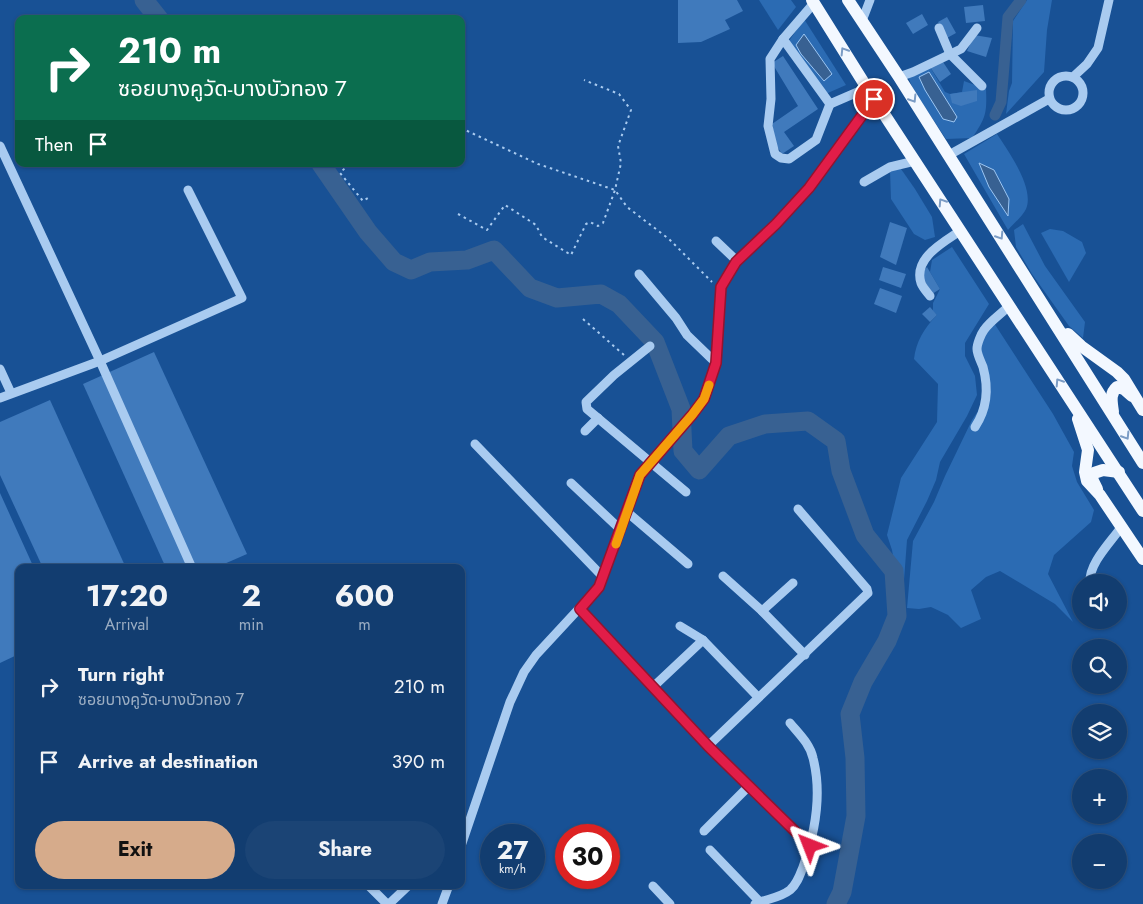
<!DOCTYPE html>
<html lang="en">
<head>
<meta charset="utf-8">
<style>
  body { margin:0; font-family:Jost,"Noto Sans Thai",sans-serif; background:#1b4475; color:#f1f3f6; height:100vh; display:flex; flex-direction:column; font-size:19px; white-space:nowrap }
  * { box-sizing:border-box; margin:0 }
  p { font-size:16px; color:#9caec3 }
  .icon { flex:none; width:28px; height:28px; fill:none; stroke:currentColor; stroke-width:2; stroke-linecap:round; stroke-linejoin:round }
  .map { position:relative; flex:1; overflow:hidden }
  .panel { position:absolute; left:15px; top:564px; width:450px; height:325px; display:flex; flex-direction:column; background:#123d70; border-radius:10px; box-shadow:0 1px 4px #0004,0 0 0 1px #315683 }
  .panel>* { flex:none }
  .hud { position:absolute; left:15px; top:15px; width:450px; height:152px; border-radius:10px; box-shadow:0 1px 4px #0004,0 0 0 1px #315683; background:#0b6e4f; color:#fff; overflow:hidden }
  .buttons { position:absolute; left:1072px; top:574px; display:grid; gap:10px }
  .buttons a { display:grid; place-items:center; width:55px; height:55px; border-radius:50%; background:#123d70; box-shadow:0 1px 4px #0004,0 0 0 1px #315683; font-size:25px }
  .speed { position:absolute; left:480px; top:824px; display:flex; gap:10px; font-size:25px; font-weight:700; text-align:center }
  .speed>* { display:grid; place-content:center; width:65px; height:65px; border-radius:50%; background:#123d70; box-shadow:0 1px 4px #0004,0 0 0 1px #315683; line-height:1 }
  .speed small { font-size:12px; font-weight:400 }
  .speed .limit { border:8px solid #d22; background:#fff; color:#111 }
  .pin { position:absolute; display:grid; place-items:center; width:42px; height:42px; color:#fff; margin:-21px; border:2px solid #fff; border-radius:50%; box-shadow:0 1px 5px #0007 }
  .me { position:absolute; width:55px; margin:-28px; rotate:315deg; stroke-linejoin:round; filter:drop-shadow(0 0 4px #0008) }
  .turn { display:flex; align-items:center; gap:18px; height:105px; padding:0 20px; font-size:22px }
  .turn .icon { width:65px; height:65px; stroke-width:2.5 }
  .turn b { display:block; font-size:35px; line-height:42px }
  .then { display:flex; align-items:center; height:48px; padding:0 20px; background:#0003; gap:10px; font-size:19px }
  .eta { display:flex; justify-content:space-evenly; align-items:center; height:85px; text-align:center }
  .eta b { font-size:30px; font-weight:700; line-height:35px }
  .button { display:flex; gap:10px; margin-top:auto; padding:10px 20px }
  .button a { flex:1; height:58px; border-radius:30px; background:#d6ab8b; color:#111; font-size:20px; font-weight:700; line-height:58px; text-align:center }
  .button a+a { background:#1b4475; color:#f1f3f6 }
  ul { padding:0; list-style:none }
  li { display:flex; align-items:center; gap:15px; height:75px; padding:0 20px }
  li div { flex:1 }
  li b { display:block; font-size:19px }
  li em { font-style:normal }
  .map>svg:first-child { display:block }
  .green { fill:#2b6bb3 }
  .water { fill:#386192; stroke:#9cc6f3 }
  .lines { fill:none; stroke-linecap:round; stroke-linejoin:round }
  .canal { stroke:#386192; stroke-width:11 }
  .river { stroke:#386192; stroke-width:19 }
  .building { fill:#407abc }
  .path { stroke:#a9cbf0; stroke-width:2; stroke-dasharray:2.5 4; stroke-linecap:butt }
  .minor { stroke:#a9cbf0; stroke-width:9 }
  .major { stroke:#f3f8ff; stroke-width:12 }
  .oneway { stroke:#7b9cc5 }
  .route-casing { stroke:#92132f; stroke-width:12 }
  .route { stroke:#e11d48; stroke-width:9 }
  .slow { stroke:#f59e0b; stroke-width:9 }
</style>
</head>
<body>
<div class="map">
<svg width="1143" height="904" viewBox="0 0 1143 904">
  <rect width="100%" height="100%" fill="#185195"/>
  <g class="green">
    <path d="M759,0H791L796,7L778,30Z"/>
    <path d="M1027,0H1052L1047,30L1044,72L1006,114L1009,91L1012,83L1013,21Z"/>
    <path d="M804,19L846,85L821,96L787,44Z"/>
    <path d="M930,67L945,92L950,94L962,92L964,81L986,89C987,113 986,118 972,138L946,139L913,89L907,74Z"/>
    <path d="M997,134C1008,151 1035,188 1026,209C1023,216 1013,224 1008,230L964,154Z"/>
    <path d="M894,167L901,169L915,189L932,217L935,237L925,240L914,234L891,199L890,170Z"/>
    <path d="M1023,224L1045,266L1085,322L1083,338L1069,326L1032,274L1016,247L1014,230Z"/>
    <path d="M1050,229L1063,231L1082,242L1086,253L1069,282L1041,233Z"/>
    <path d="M952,247L989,304L965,343V356L975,376L977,395L967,416L940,462L936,480L927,501L907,540L902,607L892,550L887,535L901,478L937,422L938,384L914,359C916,342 924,328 937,315L933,311V303L940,289L930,272L932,260Z"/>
    <path d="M994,323L1053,414L1074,452L1072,466L1077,482L1094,510L1091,522L1054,555L1048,574L1073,622L1055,604L1000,571L986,577L971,590L981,619L961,628L948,615L931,607L919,609L907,608L913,541L934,502L945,476L972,420L986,399L977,360V338Z"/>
  </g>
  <g class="water">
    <path d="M804,34L832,74L824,81L801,54L796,45Z"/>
    <path d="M929,72L957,117L954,122L943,119L925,90L919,77Z"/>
    <path d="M979,163L994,170L1009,199L1008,216L989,187Z"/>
  </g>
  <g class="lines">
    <path class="canal" d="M995,115L1001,102L1008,17L1021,0"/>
    <g class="river">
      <path d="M144,0L159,19"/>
      <path d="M321,164L368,232L394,262L411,270L430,262L467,260L494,250L530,288L557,298L601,294L619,304L655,342L681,409L683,451L699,470L729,436L765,424L808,421L836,441L841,471L865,535L894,571L897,616L887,641L863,682L850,714L855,758L856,816L842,892L836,904"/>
    </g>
  </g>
  <g class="building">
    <path d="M678,0H737L743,11L725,20L730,29L701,42L678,43Z"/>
    <path d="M983,5L985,21L966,23L964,7Z"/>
    <path d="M922,14L928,25L913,34L906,23Z"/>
    <path d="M947,17L956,33L947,38L938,22Z"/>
    <path d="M974,35L992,38L986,57L967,51Z"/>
    <path d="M783,56L818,109L784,132L794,146L782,154L776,145L772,124L798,106L772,63Z"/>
    <path d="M941,59L951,74L940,82L930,67Z"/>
    <path d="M977,90V101L961,106L952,103L950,94Z"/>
    <path d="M890,222L907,228L896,265L880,257Z"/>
    <path d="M883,267L906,274L901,288L879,280Z"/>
    <path d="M927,267L940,289L932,294L921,274Z"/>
    <path d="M880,288L902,296L896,313L874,304Z"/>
    <path d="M930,307L937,315L930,322L922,314Z"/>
    <path d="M154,352L247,554L215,568H166L83,384Z"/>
    <path d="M50,400L126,568H43L0,475V422Z"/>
    <path d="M0,493L34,568H19V654L0,663Z"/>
  </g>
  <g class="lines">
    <g class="path">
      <path d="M461,128L538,164L615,190L627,207L669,239L712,282"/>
      <path d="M349,164L340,173L363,201L368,198"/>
      <path d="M458,214L487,230L505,205L536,225L542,237L571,255L586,224L590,222L598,226L603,223L615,190L621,163L618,146L631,110L619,94L584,80"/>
      <path d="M583,319L624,355"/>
    </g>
    <g class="minor">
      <path d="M814,3L783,39L830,104L867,88"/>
      <path d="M862,21L870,0"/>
      <path d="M939,28L950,54L982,86"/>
      <path d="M783,39L770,59L771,99L768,126L775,154L781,158L789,159L816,140L830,104"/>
      <circle cx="1066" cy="93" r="17"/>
      <path d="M899,77L913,72L961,49L977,28"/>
      <path d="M1073,77L1087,64L1098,48L1109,0"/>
      <path d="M0,146L100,361L192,568"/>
      <path d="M949,155L1049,99"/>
      <path d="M864,182L890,167L915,161"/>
      <path d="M716,241L737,261"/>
      <path d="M639,274L676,318L687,335L716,363"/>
      <path d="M930,296C927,292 923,288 921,283C913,258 944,242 960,231"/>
      <path d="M650,346L614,375L586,402L587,409L686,492"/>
      <path d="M0,369L11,393"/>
      <path d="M0,398L100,361L242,298L188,190"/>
      <path d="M975,427C987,409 989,389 983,367C981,362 977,354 977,349C977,344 981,334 984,330C990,321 1001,314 1009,306"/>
      <path d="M585,431L598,418"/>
      <path d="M475,444L603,577"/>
      <path d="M571,483L621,530"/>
      <path d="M627,512L688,564"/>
      <path d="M723,576L762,611L805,655"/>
      <path d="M1090,582C1089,563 1111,542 1122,526"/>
      <path d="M580,609L708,746L810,846"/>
      <path d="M762,611L793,583"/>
      <path d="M680,626L703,640L758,697"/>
      <path d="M653,687L703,640"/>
      <path d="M708,746L868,593L867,589L798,509"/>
      <path d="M704,831L749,786"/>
      <path d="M461,846L510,702L524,672L536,655L599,587L640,475L692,415L704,399L716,363L721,287L736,262L776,224L809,188L874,99"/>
      <path d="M710,850L760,902"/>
      <path d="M368,885L387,904"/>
      <path d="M653,886L670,904"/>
      <path d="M389,904L409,885"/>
      <path d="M442,904L449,885"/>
      <path d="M755,904C766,899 780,898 790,890C797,884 800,875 803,867C815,833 822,793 813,758C810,744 799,734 790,723"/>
    </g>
    <g class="major">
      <path d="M812,0L867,88L1143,511"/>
      <path d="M848,0L899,77L1143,463"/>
      <path d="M1068,334L1081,346L1117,372L1124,379L1143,410"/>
      <path d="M1113,412C1112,403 1109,394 1117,387L1124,389L1132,396"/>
      <path d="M1078,419L1088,450L1085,472L1087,481L1100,495L1143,559"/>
      <path d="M1097,489L1092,479L1094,473L1103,470L1119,472"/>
    </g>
  </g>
  <defs><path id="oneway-chevron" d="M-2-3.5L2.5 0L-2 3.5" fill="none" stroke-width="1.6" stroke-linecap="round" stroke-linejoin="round" transform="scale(1.25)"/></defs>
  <g class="oneway">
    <use href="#oneway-chevron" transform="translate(844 51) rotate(-122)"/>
    <use href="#oneway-chevron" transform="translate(913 99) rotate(58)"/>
    <use href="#oneway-chevron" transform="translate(942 202) rotate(-123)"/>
    <use href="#oneway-chevron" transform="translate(1000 236) rotate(57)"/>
    <use href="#oneway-chevron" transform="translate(1059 382) rotate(-123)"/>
    <use href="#oneway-chevron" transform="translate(1126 436) rotate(58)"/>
  </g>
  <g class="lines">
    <defs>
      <path id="route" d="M810,846L708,746L580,609L599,587L640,475L692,415L704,399L716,363L721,287L736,262L776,224L809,188L874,99"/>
    </defs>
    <use href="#route" class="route-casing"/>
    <use href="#route" class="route"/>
    <path class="slow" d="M616,544L640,475L692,415L704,399L709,385"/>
  </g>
</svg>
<div class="buttons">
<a><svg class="icon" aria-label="sound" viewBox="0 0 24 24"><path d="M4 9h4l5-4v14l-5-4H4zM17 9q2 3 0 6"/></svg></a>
<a><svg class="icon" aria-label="search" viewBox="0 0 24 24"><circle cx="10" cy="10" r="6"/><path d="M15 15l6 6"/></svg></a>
<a><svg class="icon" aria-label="layers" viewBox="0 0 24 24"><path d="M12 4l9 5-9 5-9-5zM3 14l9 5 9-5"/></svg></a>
<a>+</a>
<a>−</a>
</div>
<div class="speed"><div>27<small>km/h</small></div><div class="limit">30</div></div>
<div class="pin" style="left:874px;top:99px;background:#d93025"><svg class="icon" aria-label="arrive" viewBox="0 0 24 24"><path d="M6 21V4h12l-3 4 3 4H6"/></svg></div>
<svg class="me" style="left:810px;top:846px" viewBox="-20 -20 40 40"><path d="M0-17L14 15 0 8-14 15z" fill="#e11d48" stroke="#fff" stroke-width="4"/></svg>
<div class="hud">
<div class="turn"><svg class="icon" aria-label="right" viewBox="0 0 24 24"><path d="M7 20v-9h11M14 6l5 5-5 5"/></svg><div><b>210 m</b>ซอยบางคูวัด-บางบัวทอง 7</div></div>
<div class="then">Then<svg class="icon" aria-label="arrive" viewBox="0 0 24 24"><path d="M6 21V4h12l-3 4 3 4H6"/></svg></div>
</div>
<section class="panel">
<div class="eta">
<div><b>17:20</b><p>Arrival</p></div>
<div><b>2</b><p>min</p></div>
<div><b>600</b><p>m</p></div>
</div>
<ul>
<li><svg class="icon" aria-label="right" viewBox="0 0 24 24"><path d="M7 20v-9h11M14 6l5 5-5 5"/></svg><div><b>Turn right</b><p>ซอยบางคูวัด-บางบัวทอง 7</p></div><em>210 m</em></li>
<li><svg class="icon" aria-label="arrive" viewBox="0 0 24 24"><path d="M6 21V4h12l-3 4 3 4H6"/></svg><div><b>Arrive at destination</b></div><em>390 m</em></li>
</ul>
<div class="button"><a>Exit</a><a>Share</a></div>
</section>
</div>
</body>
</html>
